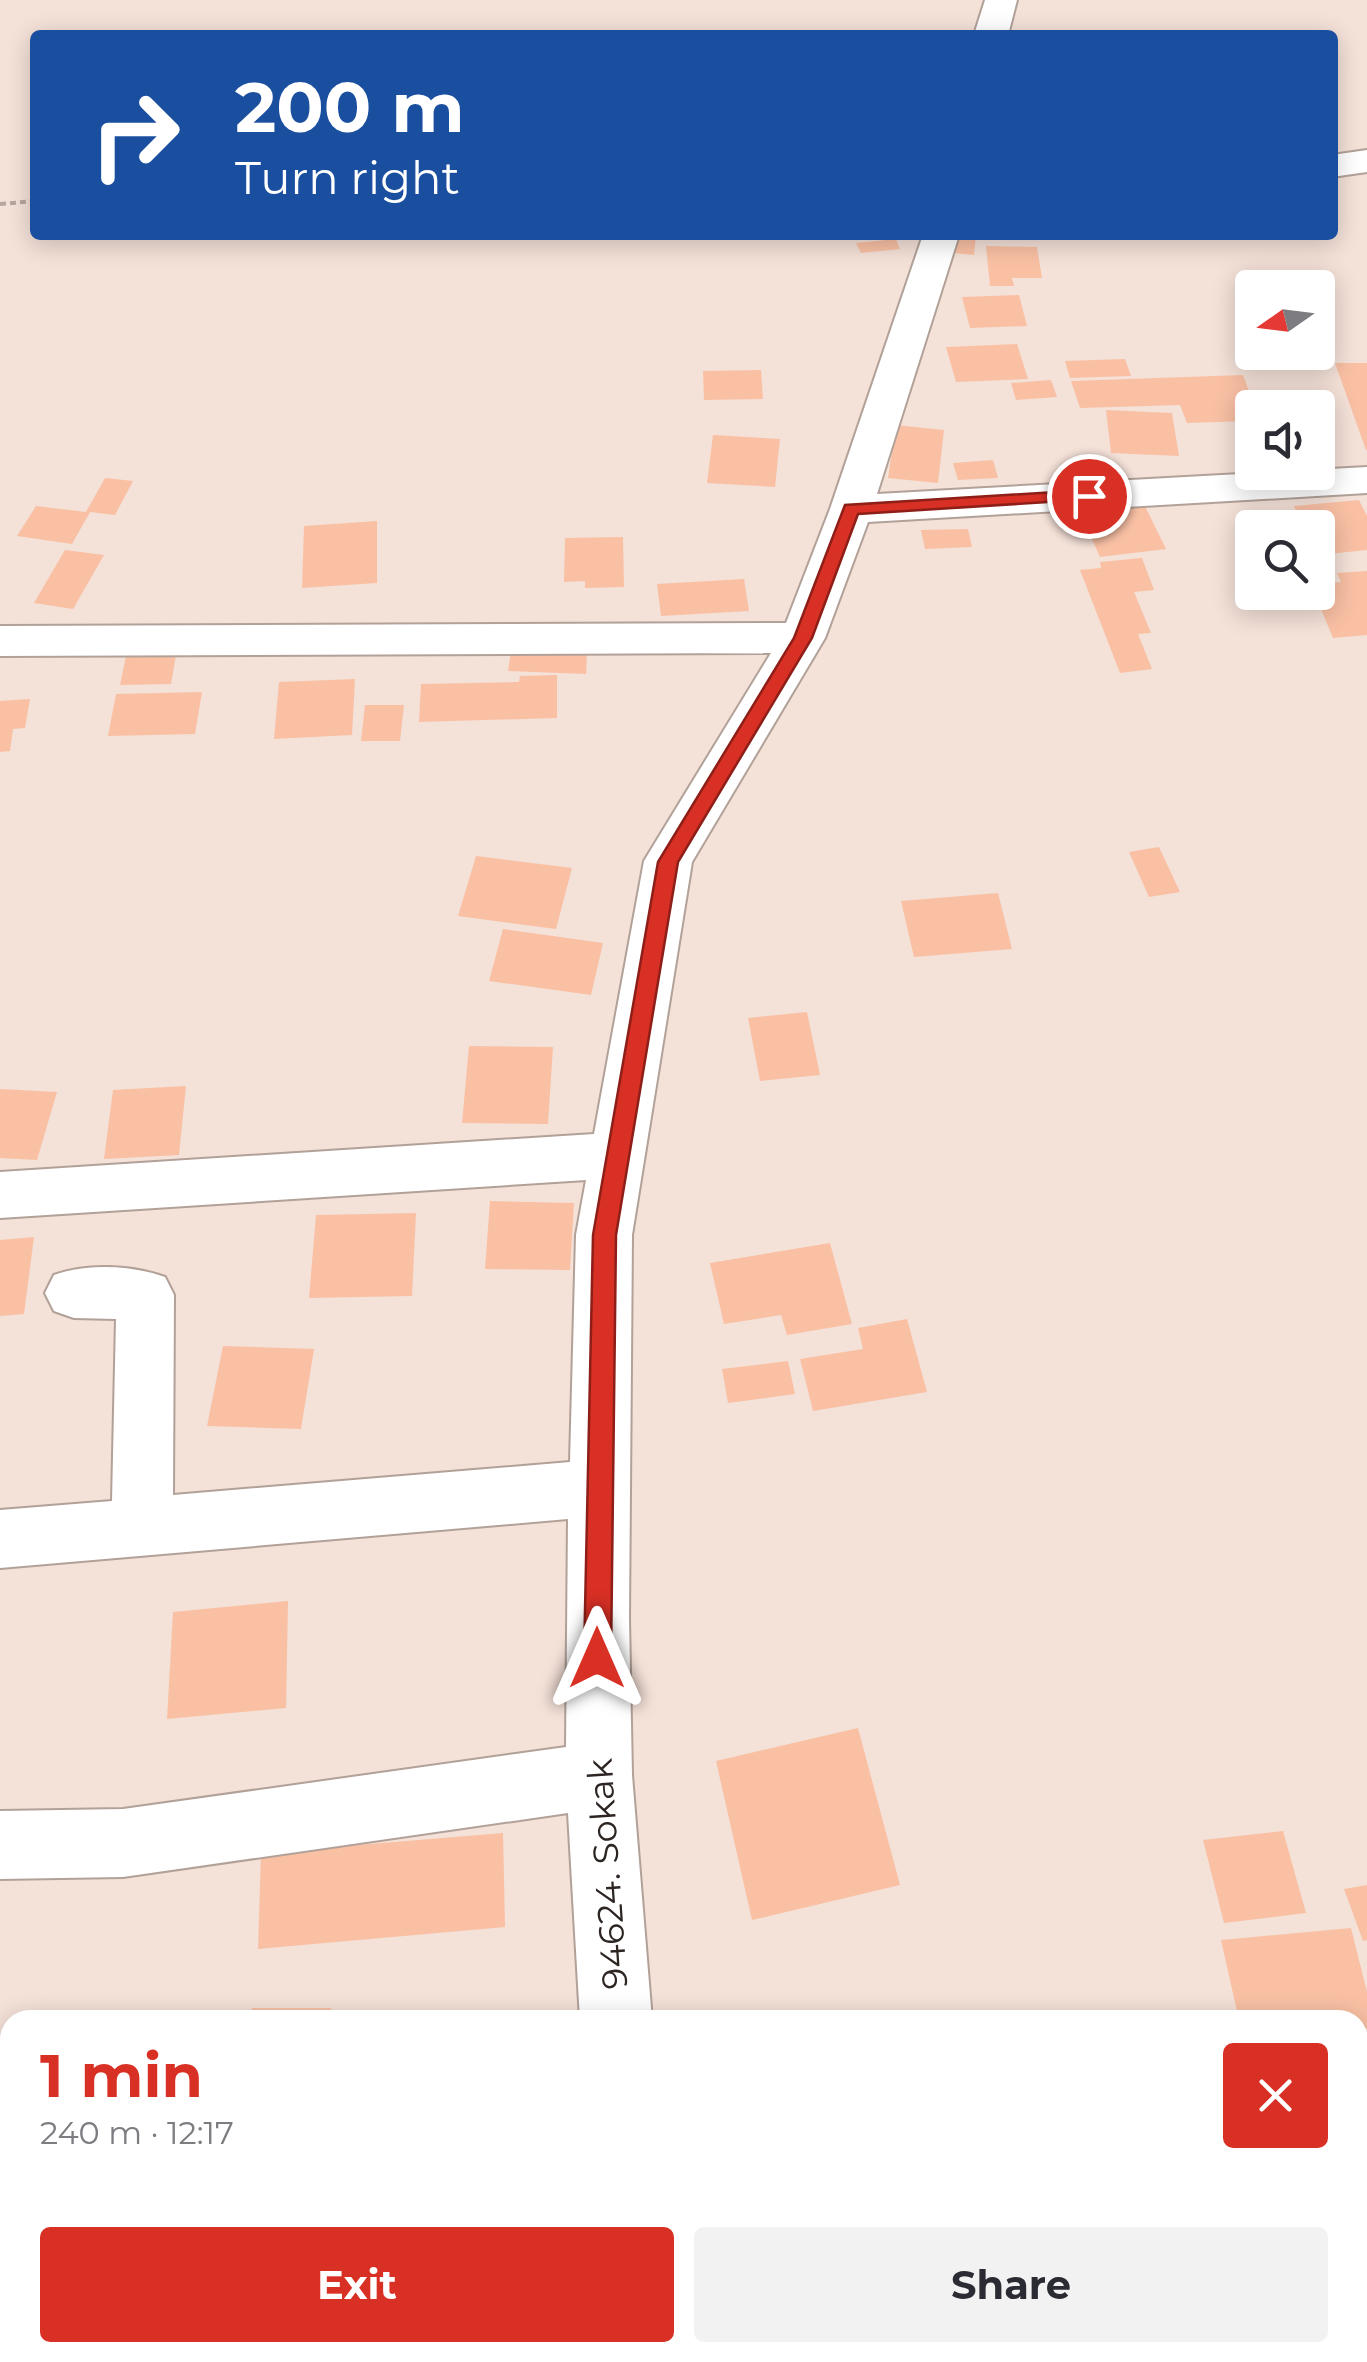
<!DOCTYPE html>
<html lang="en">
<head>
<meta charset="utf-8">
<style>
  body { margin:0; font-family:Montserrat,sans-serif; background:#f2f2f3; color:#2b2b33; height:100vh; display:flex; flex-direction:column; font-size:38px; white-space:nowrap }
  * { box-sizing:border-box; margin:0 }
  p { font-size:32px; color:#7c7c81 }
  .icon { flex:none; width:55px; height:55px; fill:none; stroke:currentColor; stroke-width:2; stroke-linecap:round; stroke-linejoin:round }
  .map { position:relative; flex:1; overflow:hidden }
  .sheet { position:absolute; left:0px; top:2010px; width:1368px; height:352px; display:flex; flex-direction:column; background:#fff; border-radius:30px 30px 0 0; box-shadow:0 5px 25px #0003 }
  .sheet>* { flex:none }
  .guide { position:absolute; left:30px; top:30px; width:1308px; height:210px; border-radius:10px; box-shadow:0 5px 25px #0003; background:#1a4fa0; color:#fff; overflow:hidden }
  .needle { width:65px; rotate:256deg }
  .tools { position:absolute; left:1235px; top:270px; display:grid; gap:20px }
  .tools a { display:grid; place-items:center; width:100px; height:100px; border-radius:10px; background:#fff; box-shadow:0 5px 25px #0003; font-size:50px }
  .pin { position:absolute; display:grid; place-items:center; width:85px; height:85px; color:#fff; margin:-42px; border:5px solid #fff; border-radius:50%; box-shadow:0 2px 10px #0007 }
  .me { position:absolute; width:110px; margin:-55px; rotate:0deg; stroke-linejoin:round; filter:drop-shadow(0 0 8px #0008) }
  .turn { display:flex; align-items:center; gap:35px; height:210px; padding:0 40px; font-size:45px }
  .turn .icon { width:130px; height:130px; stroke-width:2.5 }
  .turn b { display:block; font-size:70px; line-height:85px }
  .round { display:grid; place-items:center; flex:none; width:105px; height:105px; border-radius:10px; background:#f2f2f3 }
  .head { display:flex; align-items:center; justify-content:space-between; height:170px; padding:0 40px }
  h1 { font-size:60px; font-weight:700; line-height:75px; color:#d93025 }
  .action { display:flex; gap:20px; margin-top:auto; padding:20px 40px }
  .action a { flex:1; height:115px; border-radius:10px; background:#d93025; color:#fff; font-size:40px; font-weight:700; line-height:115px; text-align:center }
  .action a+a { background:#f2f2f3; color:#2b2b33 }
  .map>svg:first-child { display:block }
  .building { fill:#f9c0a4 }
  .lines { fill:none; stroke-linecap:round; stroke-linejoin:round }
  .minor-casing { stroke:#b2a198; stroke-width:4 }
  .path { stroke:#b5a69f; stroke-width:4; stroke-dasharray:6 4; stroke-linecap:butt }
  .minor { fill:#fff; fill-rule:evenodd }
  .route { fill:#d93025; stroke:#8d1f18; stroke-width:2.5 }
  .labels { text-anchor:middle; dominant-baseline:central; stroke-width:9; stroke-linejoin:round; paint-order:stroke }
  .street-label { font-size:35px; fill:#2c2522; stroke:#fff }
</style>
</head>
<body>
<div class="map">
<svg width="1367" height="2362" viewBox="0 0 1367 2362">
  <rect width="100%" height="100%" fill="#f4e1d8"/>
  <g class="building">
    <path d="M955,235H976L974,255L953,253Z"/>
    <path d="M896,239L900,249L861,253L856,243Z"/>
    <path d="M986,246L1037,247L1042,278H1012L1014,286H990Z"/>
    <path d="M1019,295L1027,326L970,328L962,297Z"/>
    <path d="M1017,344L1028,379L956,382L946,347Z"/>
    <path d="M1125,359L1131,376L1070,378L1065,361Z"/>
    <path d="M1335,363H1367V450H1366Z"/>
    <path d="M761,370L763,399L704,400L703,371Z"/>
    <path d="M1243,375L1253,402H1240L1247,421L1187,423L1180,405L1080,408L1071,381Z"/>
    <path d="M1051,380L1057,397L1016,400L1011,383Z"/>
    <path d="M1106,410L1172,413L1179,456L1111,453Z"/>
    <path d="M896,425L944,430L938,483L888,478Z"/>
    <path d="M713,435L780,439L775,487L707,483Z"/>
    <path d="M993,460L998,478L958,480L953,463Z"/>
    <path d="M105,478L133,481L115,515L90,512L72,544L17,536L36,506L86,512Z"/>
    <path d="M1359,500L1367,516V550L1318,555V528H1304L1294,506Z"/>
    <path d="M1143,502L1166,549L1100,557L1079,510Z"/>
    <path d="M377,521V583L302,588L304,526Z"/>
    <path d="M968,529L972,547L925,549L921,530Z"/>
    <path d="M623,537L624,587L585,588V581L564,582L565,538Z"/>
    <path d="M65,550L104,555L73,609L34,603Z"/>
    <path d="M1142,558L1154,590L1134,592L1151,633L1138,634L1152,669L1120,673L1080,570L1101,568L1100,562Z"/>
    <path d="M1367,571V635L1333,638L1314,592H1318V584L1341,582L1337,573Z"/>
    <path d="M744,579L749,611L661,616L657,584Z"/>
    <path d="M511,651L587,654L586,674L508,671Z"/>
    <path d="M176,655L171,684L120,685L126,656Z"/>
    <path d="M557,675V718L419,722L421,684L519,682L520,676Z"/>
    <path d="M355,679L352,735L274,739L279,682Z"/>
    <path d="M202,692L195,734L108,736L116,694Z"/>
    <path d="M30,699L25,728L13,729L10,751L0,752V701Z"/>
    <path d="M365,705H404L400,741H361Z"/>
    <path d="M1159,847L1180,892L1149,897L1129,852Z"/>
    <path d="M476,856L572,868L556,929L458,916Z"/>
    <path d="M998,893L1012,949L914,957L901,901Z"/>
    <path d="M503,929L603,943L591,995L489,981Z"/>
    <path d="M807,1012L820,1075L760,1081L748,1018Z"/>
    <path d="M469,1046L553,1047L548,1124L462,1123Z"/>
    <path d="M186,1086L179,1155L104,1159L113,1090Z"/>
    <path d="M0,1089L57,1092L37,1160L0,1158Z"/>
    <path d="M490,1201L574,1203L570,1270L485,1269Z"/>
    <path d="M416,1213L412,1296L309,1298L316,1215Z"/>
    <path d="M34,1237L24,1314L0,1316V1240Z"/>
    <path d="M830,1243L852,1324L787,1335L781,1315L724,1324L710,1263Z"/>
    <path d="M907,1319L927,1392L813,1411L800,1359L863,1349L858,1328Z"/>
    <path d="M223,1346L314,1349L301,1429L207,1426Z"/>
    <path d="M788,1361L795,1394L728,1403L722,1369Z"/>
    <path d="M288,1601L286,1708L167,1719L173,1612Z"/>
    <path d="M858,1728L900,1885L752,1920L716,1761Z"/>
    <path d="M1283,1831L1306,1913L1224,1923L1203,1840Z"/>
    <path d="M503,1833L505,1927L258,1949L261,1853Z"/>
    <path d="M1367,1885V1940L1363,1941L1344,1889Z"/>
    <path d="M1351,1928L1367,1992V2029L1358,2030V2020H1239L1221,1940Z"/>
    <path d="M252,2008H331L330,2020H250Z"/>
  </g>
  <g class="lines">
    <defs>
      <g id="minor">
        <path d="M985,0H1017L1008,35H974Z"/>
        <path d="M1367,150V172L1332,177V155Z"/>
        <path d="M923,235H959L877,494L1367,467V493L868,522L825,638L692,862L632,1235L629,1619L632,1775L652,2020H580L568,1813L123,1877L0,1879V1811L123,1809L566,1747L568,1519L0,1568V1510L112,1501L116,1319L74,1318L54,1311L45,1293L54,1275C87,1263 132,1265 165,1277L174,1295L173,1495L570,1462L576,1235L586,1180L0,1218V1172L594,1134L644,861L771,653L0,656V626L786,623L830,509Z"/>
        <path d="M1367,2176V2250L1358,2251V2177Z"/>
        <path d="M555,2352H633L629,2362H551Z"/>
      </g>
    </defs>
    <use href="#minor" class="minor-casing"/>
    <path class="path" d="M0,204L35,201"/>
    <use href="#minor" class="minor"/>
  </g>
  <path class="route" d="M1089,490L1095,492V499L858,514L812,638L678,862L616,1235L611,1658L607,1667L597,1671L588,1667L584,1658L593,1235L658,862L794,638L845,505Z"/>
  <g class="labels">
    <g class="street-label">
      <text transform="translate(607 1874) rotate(-94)">94624. Sokak</text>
    </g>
  </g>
</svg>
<div class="tools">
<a><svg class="needle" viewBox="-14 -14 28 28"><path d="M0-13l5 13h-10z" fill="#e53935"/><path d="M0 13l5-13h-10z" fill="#7c7c81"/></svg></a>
<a><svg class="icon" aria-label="sound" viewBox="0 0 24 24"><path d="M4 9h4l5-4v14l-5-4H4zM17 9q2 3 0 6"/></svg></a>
<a><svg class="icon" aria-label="search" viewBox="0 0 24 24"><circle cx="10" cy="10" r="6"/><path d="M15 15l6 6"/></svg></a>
</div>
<div class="pin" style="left:1089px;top:496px;background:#d93025"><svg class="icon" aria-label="arrive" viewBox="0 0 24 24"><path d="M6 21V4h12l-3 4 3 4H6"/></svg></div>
<svg class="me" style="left:597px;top:1658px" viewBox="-20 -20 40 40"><path d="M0-17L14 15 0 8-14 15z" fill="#d93025" stroke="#fff" stroke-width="4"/></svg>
<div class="guide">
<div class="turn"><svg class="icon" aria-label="right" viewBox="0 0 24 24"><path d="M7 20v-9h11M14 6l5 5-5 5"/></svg><div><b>200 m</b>Turn right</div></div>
</div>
<section class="sheet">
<div class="head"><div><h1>1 min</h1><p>240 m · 12:17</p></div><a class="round" style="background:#d93025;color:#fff"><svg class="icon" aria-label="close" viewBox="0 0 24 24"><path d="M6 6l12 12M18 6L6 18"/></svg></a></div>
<div class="action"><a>Exit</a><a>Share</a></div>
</section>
</div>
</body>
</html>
